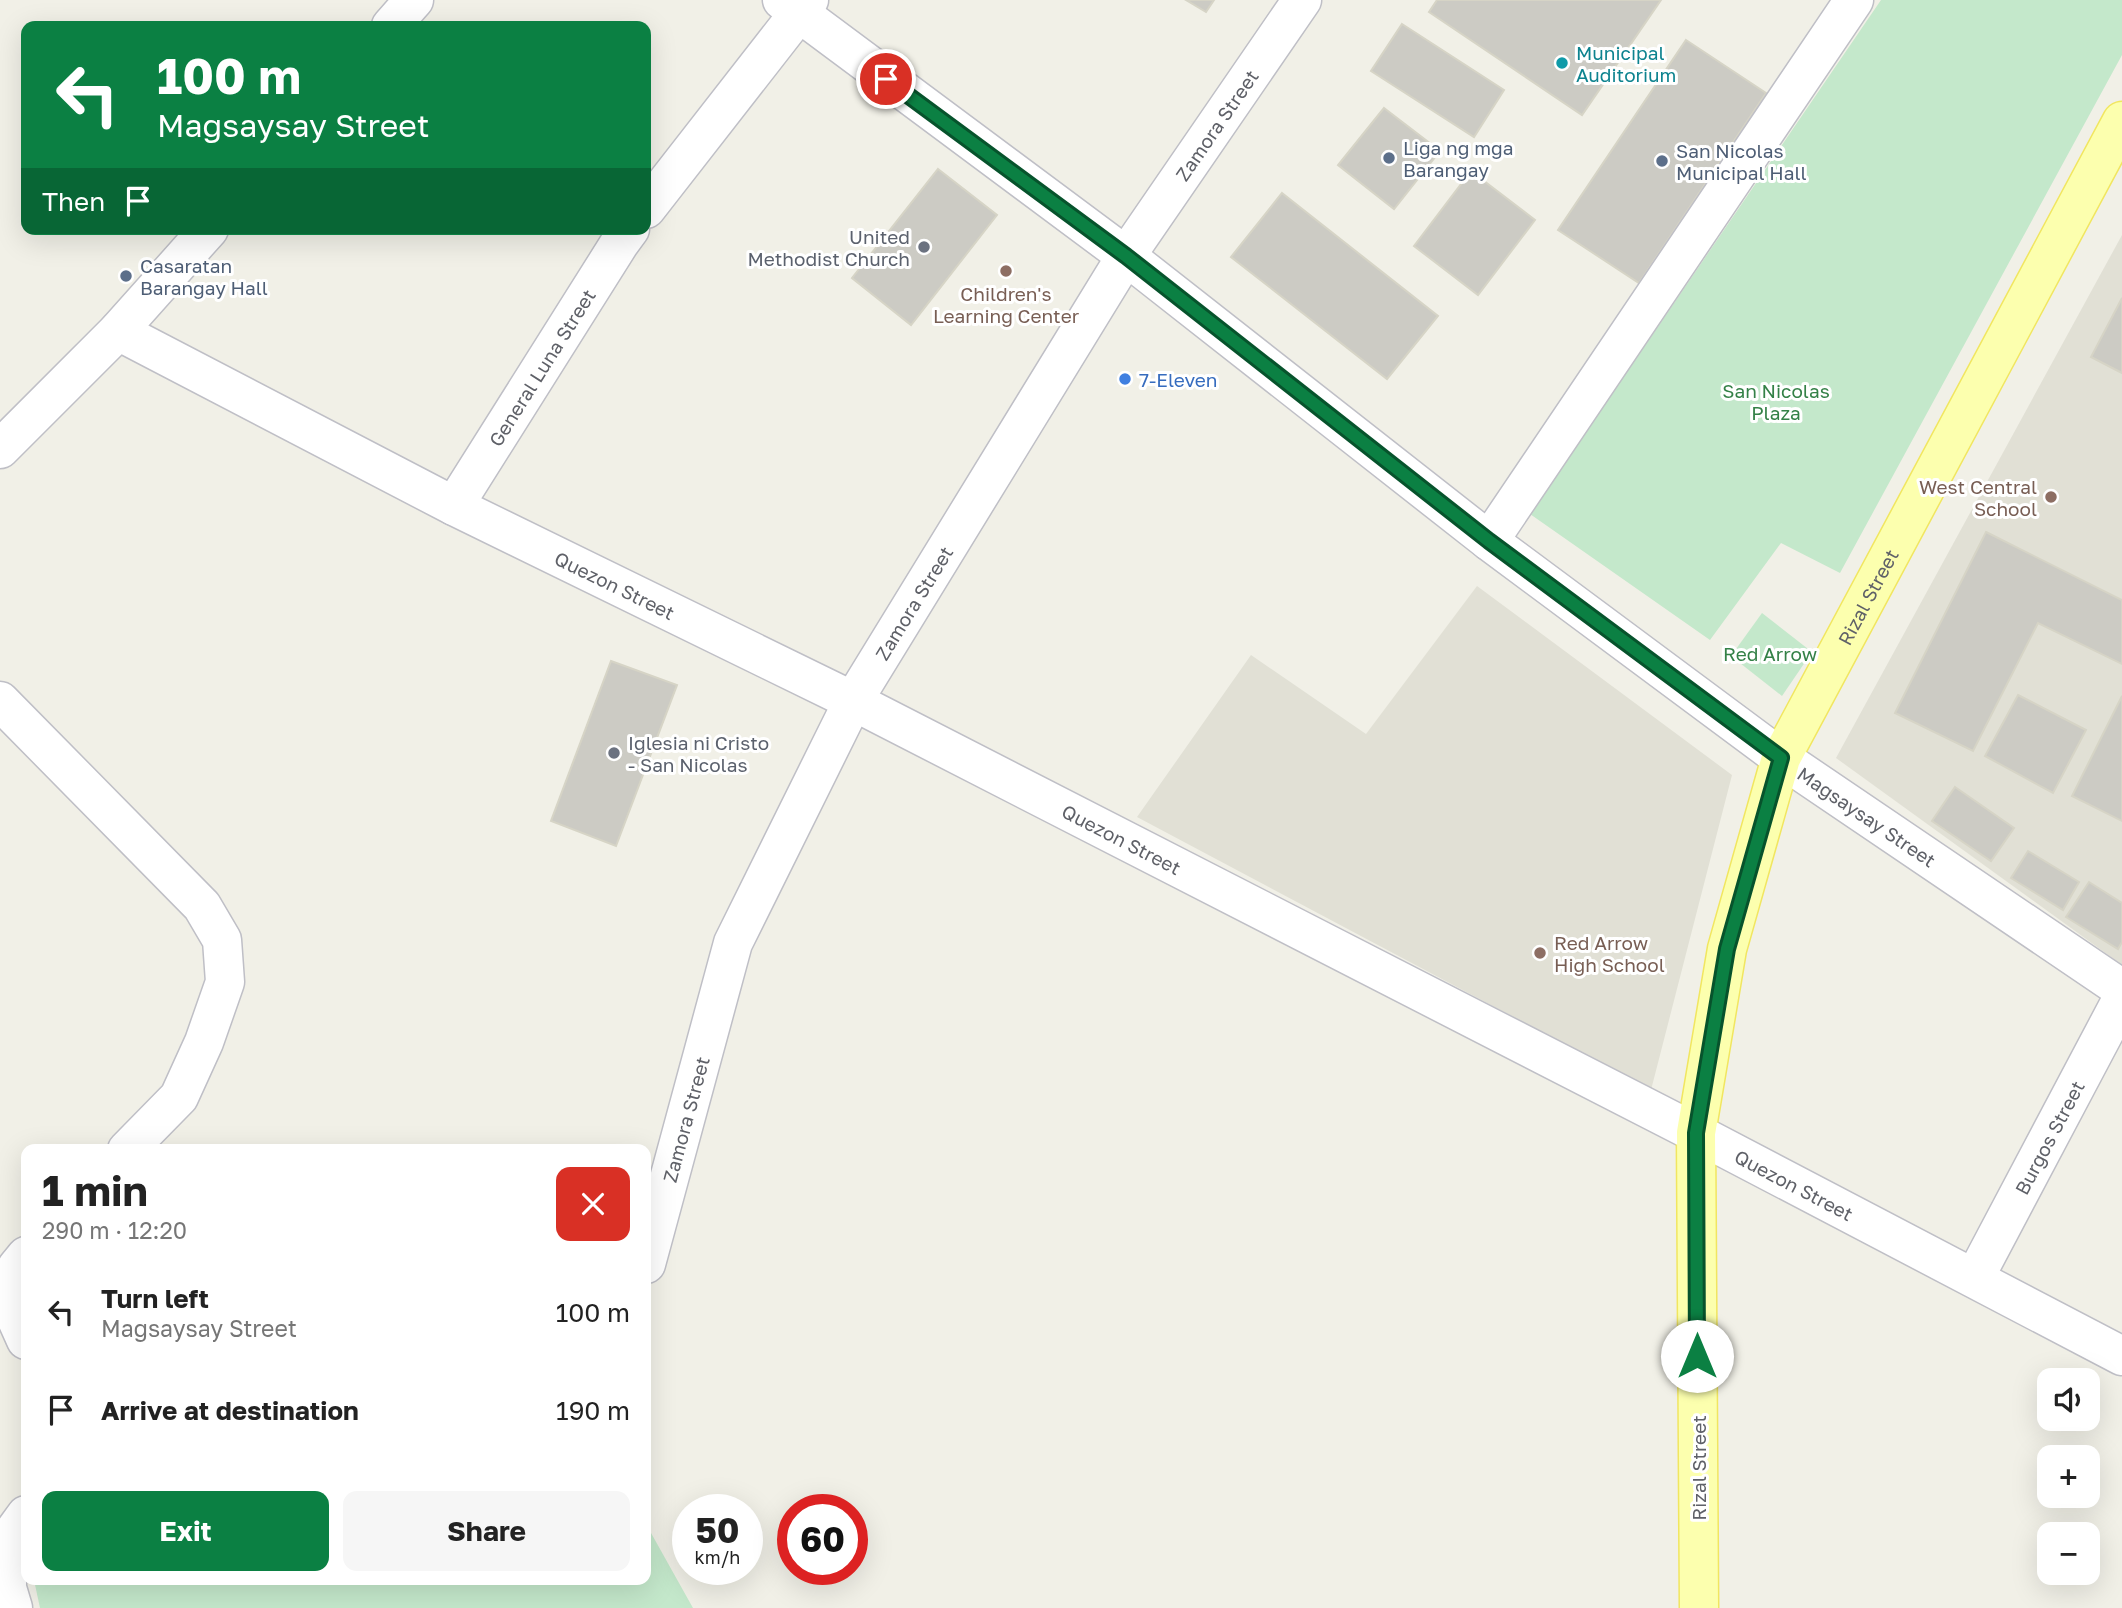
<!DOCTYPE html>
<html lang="en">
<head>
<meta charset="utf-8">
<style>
  body { margin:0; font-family:"Golos Text",sans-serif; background:#f6f6f6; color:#222; height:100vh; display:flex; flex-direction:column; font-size:26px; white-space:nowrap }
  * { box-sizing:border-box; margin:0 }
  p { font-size:23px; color:#767676 }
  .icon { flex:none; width:38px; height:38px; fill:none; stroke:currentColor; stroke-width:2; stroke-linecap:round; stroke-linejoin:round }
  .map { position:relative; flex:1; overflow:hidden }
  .details { position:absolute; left:21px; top:1144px; width:630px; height:441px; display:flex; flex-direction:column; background:#fff; border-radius:14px; box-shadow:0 7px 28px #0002 }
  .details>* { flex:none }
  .guide { position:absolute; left:21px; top:21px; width:630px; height:214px; border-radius:14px; box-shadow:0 7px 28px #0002; background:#0b8043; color:#fff; overflow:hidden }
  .tools { position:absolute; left:2037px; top:1368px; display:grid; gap:14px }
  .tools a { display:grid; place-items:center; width:63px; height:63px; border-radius:14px; background:#fff; box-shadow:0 7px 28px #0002; font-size:35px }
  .speed { position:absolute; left:672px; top:1494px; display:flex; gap:14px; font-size:35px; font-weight:700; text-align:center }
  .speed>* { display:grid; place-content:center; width:91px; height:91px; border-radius:50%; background:#fff; box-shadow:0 7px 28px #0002; line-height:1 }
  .speed small { font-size:18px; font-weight:400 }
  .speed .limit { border:10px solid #d22; background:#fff; color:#111 }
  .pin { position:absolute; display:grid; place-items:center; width:60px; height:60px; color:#fff; margin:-30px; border:4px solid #fff; border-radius:50%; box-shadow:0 2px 7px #0007 }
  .me { position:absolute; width:77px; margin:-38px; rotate:0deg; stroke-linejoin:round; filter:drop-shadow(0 0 5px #0008) }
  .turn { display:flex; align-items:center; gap:24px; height:147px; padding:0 21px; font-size:32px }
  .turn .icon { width:91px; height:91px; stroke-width:2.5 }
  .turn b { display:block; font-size:49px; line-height:60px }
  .then { display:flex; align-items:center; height:66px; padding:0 21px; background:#0003; gap:14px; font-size:26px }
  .round { display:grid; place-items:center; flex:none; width:74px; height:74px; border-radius:14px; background:#f6f6f6 }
  .headline { display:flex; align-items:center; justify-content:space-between; height:119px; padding:0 21px }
  h1 { font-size:42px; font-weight:700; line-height:52px }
  .primary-button { display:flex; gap:14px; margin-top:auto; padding:14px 21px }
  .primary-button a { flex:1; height:80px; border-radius:14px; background:#0b8043; color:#fff; font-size:28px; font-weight:700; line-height:80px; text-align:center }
  .primary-button a+a { background:#f6f6f6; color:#222 }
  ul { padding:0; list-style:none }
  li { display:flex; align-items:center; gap:21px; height:98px; padding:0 21px }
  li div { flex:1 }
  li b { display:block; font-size:26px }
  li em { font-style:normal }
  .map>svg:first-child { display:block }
  .education { fill:#e1e0d5 }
  .green { fill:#c4e8cb }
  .building { fill:#cccbc4; stroke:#d6d4c6; stroke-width:2 }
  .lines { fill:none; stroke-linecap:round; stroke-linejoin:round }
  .minor-casing { stroke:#bfbfc6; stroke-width:41 }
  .major-casing { stroke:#f1e660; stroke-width:41 }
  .minor { stroke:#fff; stroke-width:38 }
  .major { stroke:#fcffae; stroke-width:38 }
  .route-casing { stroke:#07532c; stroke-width:18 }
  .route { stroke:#0b8043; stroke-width:12 }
  .culture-dot { fill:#0f9aa8; stroke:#fff; stroke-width:2.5 }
  .service-dot { fill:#5c6f8a; stroke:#fff; stroke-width:2.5 }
  .worship-dot { fill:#6b7280; stroke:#fff; stroke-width:2.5 }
  .education-dot { fill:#8d6e63; stroke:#fff; stroke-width:2.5 }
  .shop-dot { fill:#3f7fe0; stroke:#fff; stroke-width:2.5 }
  .labels { text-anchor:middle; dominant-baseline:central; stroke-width:6; stroke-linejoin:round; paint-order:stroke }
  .culture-label { font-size:19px; fill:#0d838f; stroke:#fff; text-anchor:start }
  .street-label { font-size:19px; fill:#5f6168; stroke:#fff }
  .service-label { font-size:19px; fill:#4e5e75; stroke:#fff; text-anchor:start }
  .worship-label { font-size:19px; fill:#5b616d; stroke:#fff; text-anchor:end }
  .education-label { font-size:19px; fill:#785e54; stroke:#fff }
  .shop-label { font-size:19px; fill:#366cbe; stroke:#fff; text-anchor:start }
  .park-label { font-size:19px; fill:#348147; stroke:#fff }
</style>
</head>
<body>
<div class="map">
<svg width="2122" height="1608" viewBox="0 0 2122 1608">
  <rect width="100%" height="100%" fill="#f1f0e7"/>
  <g class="education">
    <path d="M2122,235V965L1836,758Z"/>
    <path d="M1477,586L1732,775L1651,1090L1137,817L1251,655L1366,734Z"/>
  </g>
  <g class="green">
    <path d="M1881,0H2122V55L1840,573L1781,543L1710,640L1530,514Z"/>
    <path d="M1762,613L1812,652L1782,696L1731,656Z"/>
    <path d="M646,1524L693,1608H40L34,1580H646Z"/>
  </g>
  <g class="building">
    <path d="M1186,0H1214L1206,12Z"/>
    <path d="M1437,0H1661L1582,115L1429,12Z"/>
    <path d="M1402,24L1504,90L1474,137L1371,71Z"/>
    <path d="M1686,40L1766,93L1639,283L1558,230Z"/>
    <path d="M1384,108L1440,151L1394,209L1338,165Z"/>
    <path d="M938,169L997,215L911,325L852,278Z"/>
    <path d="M1471,171L1535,220L1478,295L1414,246Z"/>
    <path d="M1282,193L1438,316L1387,379L1231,257Z"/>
    <path d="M2122,298V373L2091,357Z"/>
    <path d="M1986,532L2122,600V664L2038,623L1973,751L1895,713Z"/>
    <path d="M611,661L677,685L616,846L551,821Z"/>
    <path d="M2018,695L2086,730L2053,793L1985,756Z"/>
    <path d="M2122,696V821L2072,796Z"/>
    <path d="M1955,787L2014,828L1991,861L1932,821Z"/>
    <path d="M2028,851L2079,882L2063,910L2011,878Z"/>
    <path d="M2089,882L2122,903V942L2118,949L2066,917Z"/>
  </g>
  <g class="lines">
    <defs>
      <g id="minor">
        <path id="s1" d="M782,0L1126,256L1489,541L1781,758L2122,989"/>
        <path d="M391,26L414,0"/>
        <path d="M646,209L809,0"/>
        <path id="s2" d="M118,331L454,506L853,701L1696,1133L2122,1356"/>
        <path d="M0,449L118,331L209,229"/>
        <path id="s3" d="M454,506L619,244L630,229"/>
        <path d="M1489,541L1854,0"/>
        <path d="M0,701L202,906L222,940L225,982L204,1042L179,1097L127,1150"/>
        <path d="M26,1256L17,1267V1320L26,1340"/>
        <path id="s4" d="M646,1264L733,943L853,701L1126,256L1302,0"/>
        <path id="s5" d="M1975,1277L2122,999"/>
        <path d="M13,1608L7,1588V1541L26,1515"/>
      </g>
      <g id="major">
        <path id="s6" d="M1699,1608L1696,1133L1727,949L1781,758L2122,121"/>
      </g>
    </defs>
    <use href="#minor" class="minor-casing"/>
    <use href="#major" class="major-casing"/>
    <use href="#minor" class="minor"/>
    <use href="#major" class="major"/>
  </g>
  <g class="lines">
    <defs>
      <path id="route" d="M886,79L1126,256L1489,541L1781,758L1727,949L1696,1133L1697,1356"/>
    </defs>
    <use href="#route" class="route-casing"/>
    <use href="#route" class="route"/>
  </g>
  <circle class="culture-dot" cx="1562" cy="63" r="7"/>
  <g class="service-dot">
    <circle cx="1389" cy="158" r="7"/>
    <circle cx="1662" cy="161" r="7"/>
    <circle cx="126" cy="276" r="7"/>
  </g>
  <g class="worship-dot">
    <circle cx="924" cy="247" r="7"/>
    <circle cx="614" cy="753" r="7"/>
  </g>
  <g class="education-dot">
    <circle cx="1006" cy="271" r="7"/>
    <circle cx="2051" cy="497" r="7"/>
    <circle cx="1540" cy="953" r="7"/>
  </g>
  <circle class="shop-dot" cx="1125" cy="379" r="7"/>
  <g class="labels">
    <g class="culture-label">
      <text x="1576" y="52">Municipal<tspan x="1576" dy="22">Auditorium</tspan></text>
    </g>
    <g class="street-label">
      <text stroke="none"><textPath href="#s4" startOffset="1284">Zamora Street</textPath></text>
      <text stroke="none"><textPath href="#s3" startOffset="164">General Luna Street</textPath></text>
      <text stroke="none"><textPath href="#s2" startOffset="558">Quezon Street</textPath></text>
      <text stroke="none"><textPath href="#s6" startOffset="1043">Rizal Street</textPath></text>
      <text stroke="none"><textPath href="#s4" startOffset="718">Zamora Street</textPath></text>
      <text stroke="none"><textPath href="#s1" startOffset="1358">Magsaysay Street</textPath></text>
      <text stroke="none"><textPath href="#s2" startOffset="1125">Quezon Street</textPath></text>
      <text stroke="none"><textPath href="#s4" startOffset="150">Zamora Street</textPath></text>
      <text stroke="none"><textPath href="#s5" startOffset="158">Burgos Street</textPath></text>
      <text stroke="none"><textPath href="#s2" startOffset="1881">Quezon Street</textPath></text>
      <text transform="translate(1698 1468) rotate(-90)">Rizal Street</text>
    </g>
    <g class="service-label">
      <text x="1403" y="147">Liga ng mga<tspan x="1403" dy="22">Barangay</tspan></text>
      <text x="1676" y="150">San Nicolas<tspan x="1676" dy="22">Municipal Hall</tspan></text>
      <text x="140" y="265">Casaratan<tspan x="140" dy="22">Barangay Hall</tspan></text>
    </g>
    <g class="worship-label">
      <text x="910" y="236">United<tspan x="910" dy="22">Methodist Church</tspan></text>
      <text x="628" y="742" text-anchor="start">Iglesia ni Cristo<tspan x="628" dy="22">- San Nicolas</tspan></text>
    </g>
    <g class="education-label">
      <text x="1006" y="293">Children's<tspan x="1006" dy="22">Learning Center</tspan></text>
      <text x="2037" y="486" text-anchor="end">West Central<tspan x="2037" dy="22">School</tspan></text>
      <text x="1554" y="942" text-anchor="start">Red Arrow<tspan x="1554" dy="22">High School</tspan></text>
    </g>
    <g class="shop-label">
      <text x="1139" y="379">7-Eleven</text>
    </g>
    <g class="park-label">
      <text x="1776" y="390">San Nicolas<tspan x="1776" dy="22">Plaza</tspan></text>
      <text x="1770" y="653">Red Arrow</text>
    </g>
  </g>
</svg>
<div class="tools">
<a><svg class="icon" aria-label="sound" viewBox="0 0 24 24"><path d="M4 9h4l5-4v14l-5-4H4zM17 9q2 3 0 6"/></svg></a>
<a>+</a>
<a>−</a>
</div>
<div class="speed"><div>50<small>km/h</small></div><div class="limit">60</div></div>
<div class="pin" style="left:886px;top:79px;background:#d93025"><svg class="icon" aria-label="arrive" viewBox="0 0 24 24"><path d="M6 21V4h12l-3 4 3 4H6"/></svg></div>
<svg class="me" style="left:1697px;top:1356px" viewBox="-20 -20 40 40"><circle r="19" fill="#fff"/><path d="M0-13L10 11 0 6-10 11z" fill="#0b8043"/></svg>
<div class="guide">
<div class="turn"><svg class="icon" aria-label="left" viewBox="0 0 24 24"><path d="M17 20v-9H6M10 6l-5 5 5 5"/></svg><div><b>100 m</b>Magsaysay Street</div></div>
<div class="then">Then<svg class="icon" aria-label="arrive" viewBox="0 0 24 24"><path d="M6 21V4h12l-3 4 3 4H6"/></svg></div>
</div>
<section class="details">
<div class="headline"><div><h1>1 min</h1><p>290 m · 12:20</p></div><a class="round" style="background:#d93025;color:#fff"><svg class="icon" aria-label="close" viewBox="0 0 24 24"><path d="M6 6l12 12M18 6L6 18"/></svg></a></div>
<ul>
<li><svg class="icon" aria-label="left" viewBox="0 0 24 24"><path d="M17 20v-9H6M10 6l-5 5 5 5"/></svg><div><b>Turn left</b><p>Magsaysay Street</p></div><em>100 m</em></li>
<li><svg class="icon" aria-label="arrive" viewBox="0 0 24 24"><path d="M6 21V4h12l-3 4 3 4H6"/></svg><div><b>Arrive at destination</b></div><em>190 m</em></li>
</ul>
<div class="primary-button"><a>Exit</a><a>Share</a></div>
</section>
</div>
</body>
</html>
